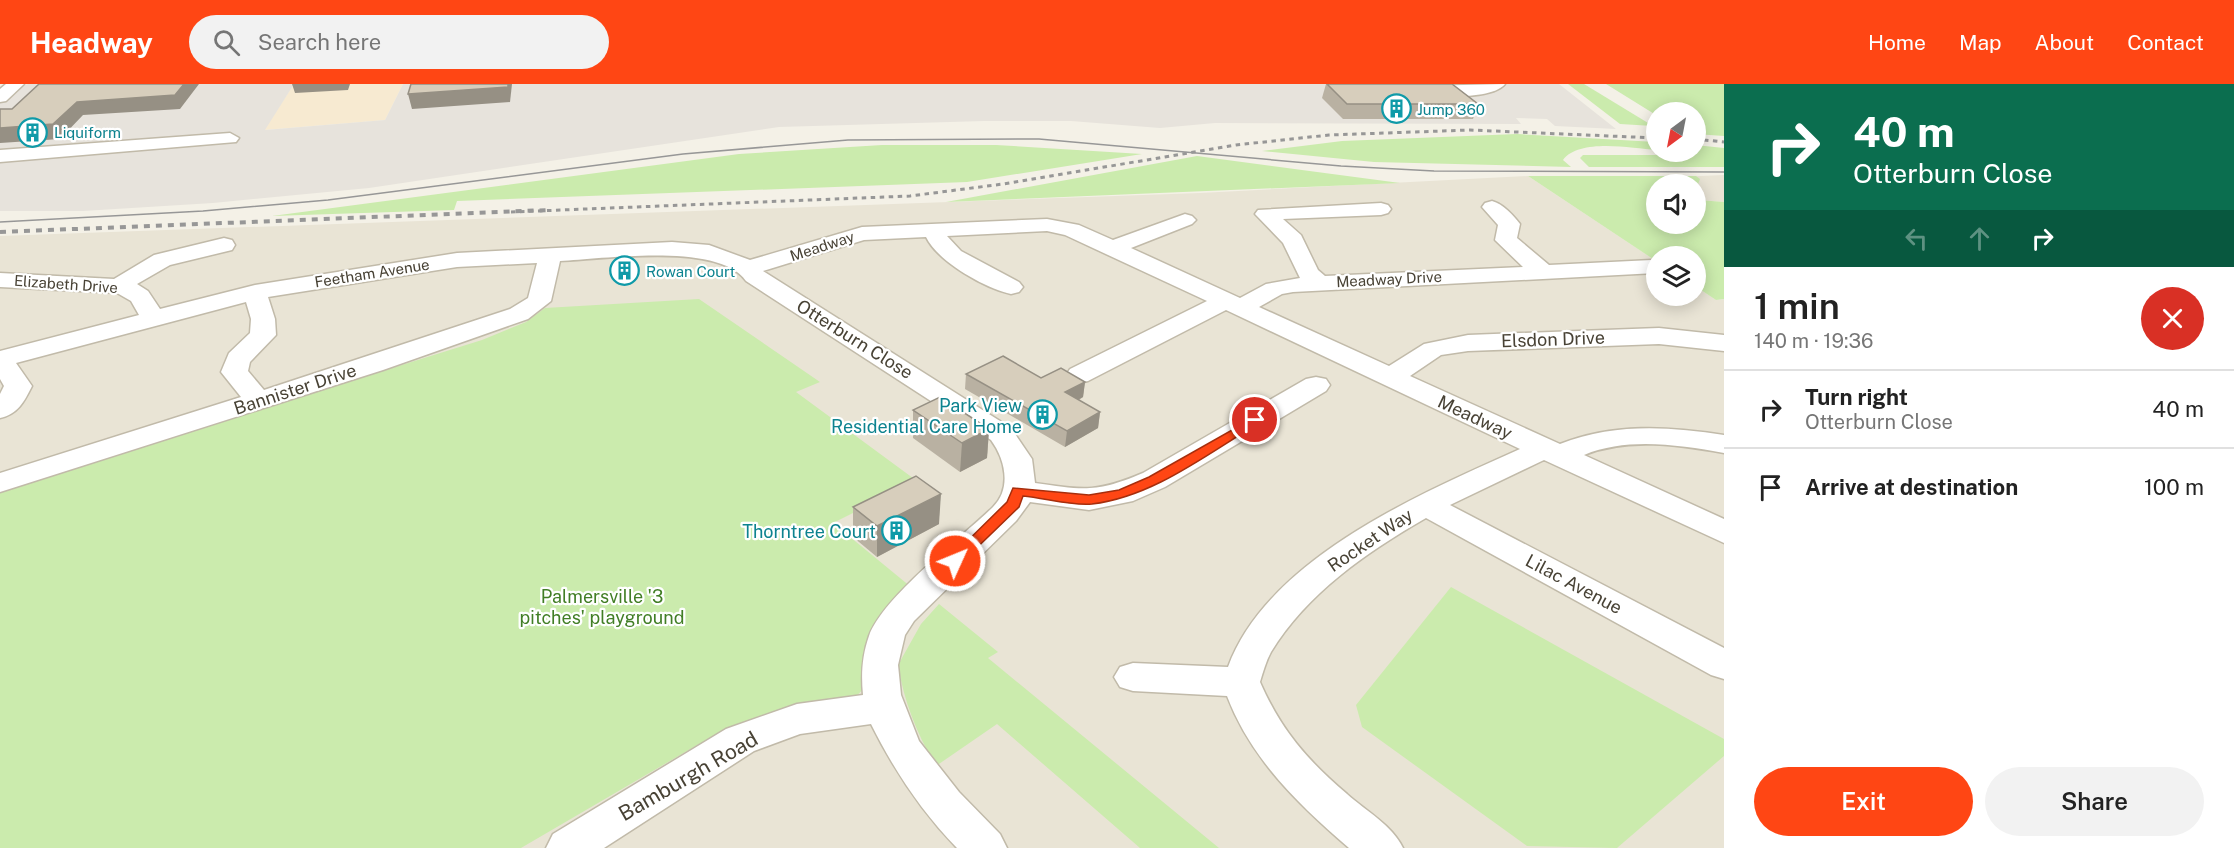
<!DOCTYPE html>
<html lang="en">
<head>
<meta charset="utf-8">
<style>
  body { margin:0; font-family:"Public Sans",sans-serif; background:#f2f2f2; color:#222; height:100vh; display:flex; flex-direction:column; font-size:22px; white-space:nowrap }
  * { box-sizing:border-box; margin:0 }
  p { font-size:20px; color:#767676 }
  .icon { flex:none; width:33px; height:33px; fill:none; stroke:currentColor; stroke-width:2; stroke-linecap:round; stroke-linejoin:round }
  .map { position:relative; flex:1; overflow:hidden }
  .drawer { display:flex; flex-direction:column; background:#fff; width:510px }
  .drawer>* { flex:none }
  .guide { background:#0b6e4f; color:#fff; overflow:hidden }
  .needle { width:39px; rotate:212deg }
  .buttons { position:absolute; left:1646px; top:18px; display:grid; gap:12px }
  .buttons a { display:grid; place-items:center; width:60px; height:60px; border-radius:50%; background:#fff; box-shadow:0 3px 15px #0003; font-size:30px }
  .pin { position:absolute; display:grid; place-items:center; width:51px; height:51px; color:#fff; margin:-26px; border:3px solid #fff; border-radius:50%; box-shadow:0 2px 6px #0007 }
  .me { position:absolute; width:66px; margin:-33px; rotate:46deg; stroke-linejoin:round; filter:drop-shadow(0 0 4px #0008) }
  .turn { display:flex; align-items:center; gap:21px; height:126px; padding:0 30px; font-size:27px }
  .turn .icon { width:78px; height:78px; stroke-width:2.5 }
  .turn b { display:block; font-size:42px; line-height:51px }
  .lanes { display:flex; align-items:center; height:57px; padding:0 30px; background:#0003; justify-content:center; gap:30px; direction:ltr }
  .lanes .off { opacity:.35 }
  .round { display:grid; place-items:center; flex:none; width:63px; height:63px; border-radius:32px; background:#f2f2f2 }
  .headline { display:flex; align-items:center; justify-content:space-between; height:102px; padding:0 30px }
  h1 { font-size:36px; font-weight:600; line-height:45px }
  .primary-button { display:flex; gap:12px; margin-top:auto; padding:12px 30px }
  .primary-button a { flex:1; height:69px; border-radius:36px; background:#ff4614; color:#fff; font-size:24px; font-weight:600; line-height:69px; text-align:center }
  .primary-button a+a { background:#f2f2f2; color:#222 }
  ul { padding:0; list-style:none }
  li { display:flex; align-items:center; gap:18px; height:78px; padding:0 30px; border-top:2px solid #e0e0e0 }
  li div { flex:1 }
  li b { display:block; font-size:22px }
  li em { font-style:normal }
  header { display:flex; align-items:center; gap:36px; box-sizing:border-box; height:84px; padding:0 30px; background:#ff4614; color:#fff }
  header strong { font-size:28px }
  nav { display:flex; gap:33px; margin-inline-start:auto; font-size:21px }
  .search { width:420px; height:54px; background:#f2f2f2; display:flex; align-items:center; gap:15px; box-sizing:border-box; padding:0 21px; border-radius:33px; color:#767676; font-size:22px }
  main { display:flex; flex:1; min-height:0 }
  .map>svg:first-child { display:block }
  .residential { fill:#e9e4d5 }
  .commercial { fill:#f7ead1 }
  .industrial { fill:#e7e3dc }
  .green { fill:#cbebad }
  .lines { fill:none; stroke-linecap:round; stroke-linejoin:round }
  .minor-casing { stroke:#c1baa9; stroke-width:3 }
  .minor { fill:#fff; fill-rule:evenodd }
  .tram { stroke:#979797; stroke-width:1.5 }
  .rail-far1 { stroke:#979797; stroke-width:3; stroke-dasharray:4.5 4.5; stroke-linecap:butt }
  .rail { stroke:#979797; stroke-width:4; stroke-dasharray:6 6; stroke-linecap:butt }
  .wall { fill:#b9b1a2 }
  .shaded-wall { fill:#969084 }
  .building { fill:#d7cebc; stroke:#969084; stroke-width:1.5 }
  .route { fill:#ff4614; stroke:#a62e0d; stroke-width:1.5 }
  .labels { text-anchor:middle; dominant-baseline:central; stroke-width:4.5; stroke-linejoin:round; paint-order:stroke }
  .far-culture-label { font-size:15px; fill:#0d838f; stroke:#fff; text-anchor:start }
  .far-street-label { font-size:15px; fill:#484235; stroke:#fff }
  .street-label { font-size:18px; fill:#484235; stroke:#fff }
  .culture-label { font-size:18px; fill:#0d838f; stroke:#fff; text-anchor:end }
  .park-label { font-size:18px; fill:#417e25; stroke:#fff }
  .near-street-label { font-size:21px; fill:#484235; stroke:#fff }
</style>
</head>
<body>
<header>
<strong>Headway</strong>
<div class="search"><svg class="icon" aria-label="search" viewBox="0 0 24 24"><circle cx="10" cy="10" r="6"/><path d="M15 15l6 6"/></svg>Search here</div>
<nav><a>Home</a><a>Map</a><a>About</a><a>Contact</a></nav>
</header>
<main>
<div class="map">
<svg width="1724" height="764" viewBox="0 0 1724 764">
  <rect width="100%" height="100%" fill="#f4f1e7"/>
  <g class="residential">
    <path d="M1724,91V118L1699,116L1695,111V100L1679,93Z"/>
    <path d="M1528,92L1656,177V212H1695V202L1716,216L1724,215V764H0V152L1200,109Z"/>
  </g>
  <path class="commercial" d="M294,0H403L385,36L264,46Z"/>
  <path class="industrial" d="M28,0H294L265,46L385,36L403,0H1559L1616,45L1555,42L1547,35L1516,34L1521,40L1215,39L1160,44L1071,37H984L779,43L369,104L213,119L83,127H0V10Z"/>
  <g class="green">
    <path d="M1568,0H1584L1653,42L1620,40Z"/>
    <path d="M1606,0H1724V52L1695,50V28H1656V31Z"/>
    <path d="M1517,50L1656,58V66C1631,64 1579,54 1563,76L1571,83L1374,78L1262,67L1342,57Z"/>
    <path d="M882,61H996L1142,70L967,98L457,117L454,126L272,132L739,70Z"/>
    <path d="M1695,61L1724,64V83H1589L1580,74L1583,71H1683L1695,68Z"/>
    <path d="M1197,72L1400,99L946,118Z"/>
    <path d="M1528,92H1696L1700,95L1695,108V100H1656V140H1695V111L1699,116L1724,118V215L1716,216L1695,202V172H1656V177Z"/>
    <path d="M699,215L820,298L796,308L917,397L833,439L911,503L866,602L851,618L785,629L699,660L521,764H0V406L482,256L526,238L545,224Z"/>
    <path d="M1451,503L1724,655V672L1617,764L1527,762L1362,643L1356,621Z"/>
    <path d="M939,520L998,568L988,574L1219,764H1140L997,640L936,682C917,650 904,618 898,581L921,540Z"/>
  </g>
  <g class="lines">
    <defs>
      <g id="minor">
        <path d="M6,0H24L6,17L0,18V5Z"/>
        <path d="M1505,0C1492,16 1441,12 1421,12L1413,7L1421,2Z"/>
        <path d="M230,49L239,54L236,58L0,78V66Z"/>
        <path d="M1492,117C1503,120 1513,131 1520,140L1517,154L1549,181L1652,176L1656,177V189L1293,208L1282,210L1259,223L1389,282L1424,260L1468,251L1659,244L1724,251V267L1659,260L1468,267L1441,271L1410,292L1560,360C1613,339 1668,342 1724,351V369C1678,361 1628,353 1584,371L1724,435V459L1544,376L1450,421L1724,564V595L1711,591L1426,434C1367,468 1307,509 1271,568C1266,577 1263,588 1260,598C1281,646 1307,676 1347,710C1366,727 1392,741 1403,764H1349C1299,721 1251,675 1227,612L1133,607L1120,603L1114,593L1120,583L1133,579L1228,583C1268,474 1422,409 1520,365L1226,226L1088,297L1079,299L1070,297L1066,291L1070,285L1207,217L1065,151L1047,147L947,152L961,167L1019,198L1023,203L1019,208L1011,210C985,204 938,178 926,153L864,156L763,187L1011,344L1032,375L1035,399C1084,406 1096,409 1143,389L1306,295L1316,293L1326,295L1330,301L1326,307L1165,403L1133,417L1089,426L1030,418L1016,437L914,537L905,551L898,581L901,611L919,657L959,708L1000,750L1007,764H957C921,727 894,686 871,640L800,650L754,667L604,764H546L553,750L726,645L797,620L863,611C861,590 862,572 869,552C883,513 961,454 993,423C1012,404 1005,375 991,356L746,197C719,158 604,175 560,177L551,217L528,235L383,286L0,408V389L241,313L221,288L229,269L250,249L251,235L246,218L16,279L32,302C24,318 18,330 0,334V310L4,302L0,295V267L139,231L131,217L117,209L0,203V189L114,195L154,171L224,154L232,156L235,161L232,166L170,181L137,200L148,207L160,225L255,201L457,169L672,158L709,161L750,176L862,143L1047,135L1079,141L1113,156L1185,130L1192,132L1196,136L1192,140L1131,164L1240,214L1266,200L1300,194L1283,159L1255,130L1258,126L1381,119L1388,121L1391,125L1388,129L1381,131L1283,135L1301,151L1318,186L1325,192L1523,183L1495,156L1498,141L1482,123L1485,119ZM537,179L528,214L510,225L264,306L248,287L250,278L276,251L275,235L268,213L457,183Z"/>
      </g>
    </defs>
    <use href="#minor" class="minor-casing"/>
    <use href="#minor" class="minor"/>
    <path class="tram" d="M0,138L203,127L328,116L683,70L848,56L1039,55L1341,82L1434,87L1724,88"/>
    <g class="rail-far1">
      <path d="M1695,55L1724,58"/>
      <path d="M511,128L910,112L1003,100L1236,61L1329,51L1470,46L1656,54"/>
    </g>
    <path class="rail" d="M0,148L549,126"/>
  </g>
  <g class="wall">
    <path d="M1326,0H1452L1478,20L1473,35H1343L1322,14Z"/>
    <path d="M966,290L1041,294L1085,298L1083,313L1079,316L1100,328L1098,344L1065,363L965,305Z"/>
    <path d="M913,326L989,345L987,374L960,388L913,354Z"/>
    <path d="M853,423L939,440L877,473L853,453Z"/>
  </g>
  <g class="shaded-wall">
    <path d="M184,0H199L180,25L83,31L60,55L0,59V44L77,18Z"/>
    <path d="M292,0H350L348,6L295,9Z"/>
    <path d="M508,0H512L510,18L412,25L408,10Z"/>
    <path d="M1085,298L1083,313L1063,324L1065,308Z"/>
    <path d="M1100,328L1098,344L1065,363L1067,347Z"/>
    <path d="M989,345L987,374L960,388L962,359Z"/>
    <path d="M941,410L939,440L877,473V442Z"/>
  </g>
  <g class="building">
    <path d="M39,0H184L175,11L77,18L53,40L0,44V25H12Z"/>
    <path d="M411,0H508V3L408,10Z"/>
    <path d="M1327,0H1452L1478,20H1347Z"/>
    <path d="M1003,272L1041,294L1061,284L1085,298L1065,308L1100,328L1067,347L966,290Z"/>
    <path d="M940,313L989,345L962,359L913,326Z"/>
    <path d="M916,392L941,410L877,442L853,423Z"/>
  </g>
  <path class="route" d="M1255,333L1259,334V339C1207,370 1153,413 1092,420C1070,422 1045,414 1023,412L1019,423L960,480H950L947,477L1007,418L1013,404L1089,411L1119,406L1149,393Z"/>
  <defs>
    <symbol id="building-ring" viewBox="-11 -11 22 22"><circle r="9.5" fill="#fff" stroke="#0f9aa8" stroke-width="1.5"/><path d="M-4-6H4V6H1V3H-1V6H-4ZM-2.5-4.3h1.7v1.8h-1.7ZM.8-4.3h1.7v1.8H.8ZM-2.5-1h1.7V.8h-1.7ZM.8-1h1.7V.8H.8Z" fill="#0f9aa8"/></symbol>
  </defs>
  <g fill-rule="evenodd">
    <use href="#building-ring" x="1380" y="8" width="33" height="33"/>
    <use href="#building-ring" x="16" y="32" width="33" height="33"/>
    <use href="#building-ring" x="608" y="170" width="33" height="33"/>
    <use href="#building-ring" x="1026" y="314" width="33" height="33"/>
    <use href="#building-ring" x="880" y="430" width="33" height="33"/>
  </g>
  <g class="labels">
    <g class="far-culture-label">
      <text x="1417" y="25">Jump 360</text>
      <text x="54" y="48">Liquiform</text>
      <text x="646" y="187">Rowan Court</text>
    </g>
    <g class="far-street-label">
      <text transform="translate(822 162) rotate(-18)">Meadway</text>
      <text transform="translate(372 189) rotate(-9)">Feetham Avenue</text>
      <text transform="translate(1389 195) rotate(-3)">Meadway Drive</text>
      <text transform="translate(66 200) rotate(4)">Elizabeth Drive</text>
    </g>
    <g class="street-label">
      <text transform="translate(855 255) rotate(32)">Otterburn Close</text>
      <text transform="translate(1553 255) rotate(-2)">Elsdon Drive</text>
      <text transform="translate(295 305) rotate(-18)">Bannister Drive</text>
      <text transform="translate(1475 333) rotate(25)">Meadway</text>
      <text transform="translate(1370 456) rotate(-34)">Rocket Way</text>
      <text transform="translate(1574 500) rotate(28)">Lilac Avenue</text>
    </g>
    <g class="culture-label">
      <text x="1022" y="321">Park View<tspan x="1022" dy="21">Residential Care Home</tspan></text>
      <text x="876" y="447">Thorntree Court</text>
    </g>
    <g class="park-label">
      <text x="602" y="512">Palmersville '3<tspan x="602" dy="21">pitches' playground</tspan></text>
    </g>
    <g class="near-street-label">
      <text transform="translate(688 692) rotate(-30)">Bamburgh Road</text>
    </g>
  </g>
</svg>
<div class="buttons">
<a><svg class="needle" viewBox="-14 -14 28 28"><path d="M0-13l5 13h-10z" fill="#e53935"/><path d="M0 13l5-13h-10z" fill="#767676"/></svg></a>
<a><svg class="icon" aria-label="sound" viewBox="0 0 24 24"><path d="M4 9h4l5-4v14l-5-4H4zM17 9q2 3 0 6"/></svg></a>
<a><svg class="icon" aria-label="layers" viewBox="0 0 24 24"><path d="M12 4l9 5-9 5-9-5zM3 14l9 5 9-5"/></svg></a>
</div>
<div class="pin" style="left:1255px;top:336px;background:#d93025"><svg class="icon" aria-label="arrive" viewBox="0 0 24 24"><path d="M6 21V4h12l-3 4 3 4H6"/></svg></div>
<svg class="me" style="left:955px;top:477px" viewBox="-20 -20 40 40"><circle r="17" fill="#ff4614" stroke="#fff" stroke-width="3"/><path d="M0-11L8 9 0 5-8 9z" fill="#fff"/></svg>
</div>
<section class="drawer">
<div class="guide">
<div class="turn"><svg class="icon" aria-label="right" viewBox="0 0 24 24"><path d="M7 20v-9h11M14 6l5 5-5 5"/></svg><div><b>40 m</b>Otterburn Close</div></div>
<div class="lanes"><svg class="icon off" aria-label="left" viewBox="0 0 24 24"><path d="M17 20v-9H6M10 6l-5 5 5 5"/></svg><svg class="icon off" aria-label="ahead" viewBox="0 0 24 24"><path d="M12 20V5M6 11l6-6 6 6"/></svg><svg class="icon" aria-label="right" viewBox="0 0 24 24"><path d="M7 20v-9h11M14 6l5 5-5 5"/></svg></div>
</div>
<div class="headline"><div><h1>1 min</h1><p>140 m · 19:36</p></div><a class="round" style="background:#d93025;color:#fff"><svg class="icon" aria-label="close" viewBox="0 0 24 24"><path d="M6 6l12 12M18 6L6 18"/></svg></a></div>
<ul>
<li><svg class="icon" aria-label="right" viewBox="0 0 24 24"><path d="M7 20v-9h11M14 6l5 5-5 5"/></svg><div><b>Turn right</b><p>Otterburn Close</p></div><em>40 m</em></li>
<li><svg class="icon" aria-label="arrive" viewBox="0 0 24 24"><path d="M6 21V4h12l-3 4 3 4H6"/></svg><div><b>Arrive at destination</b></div><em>100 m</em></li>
</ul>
<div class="primary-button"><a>Exit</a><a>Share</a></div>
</section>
</main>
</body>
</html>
